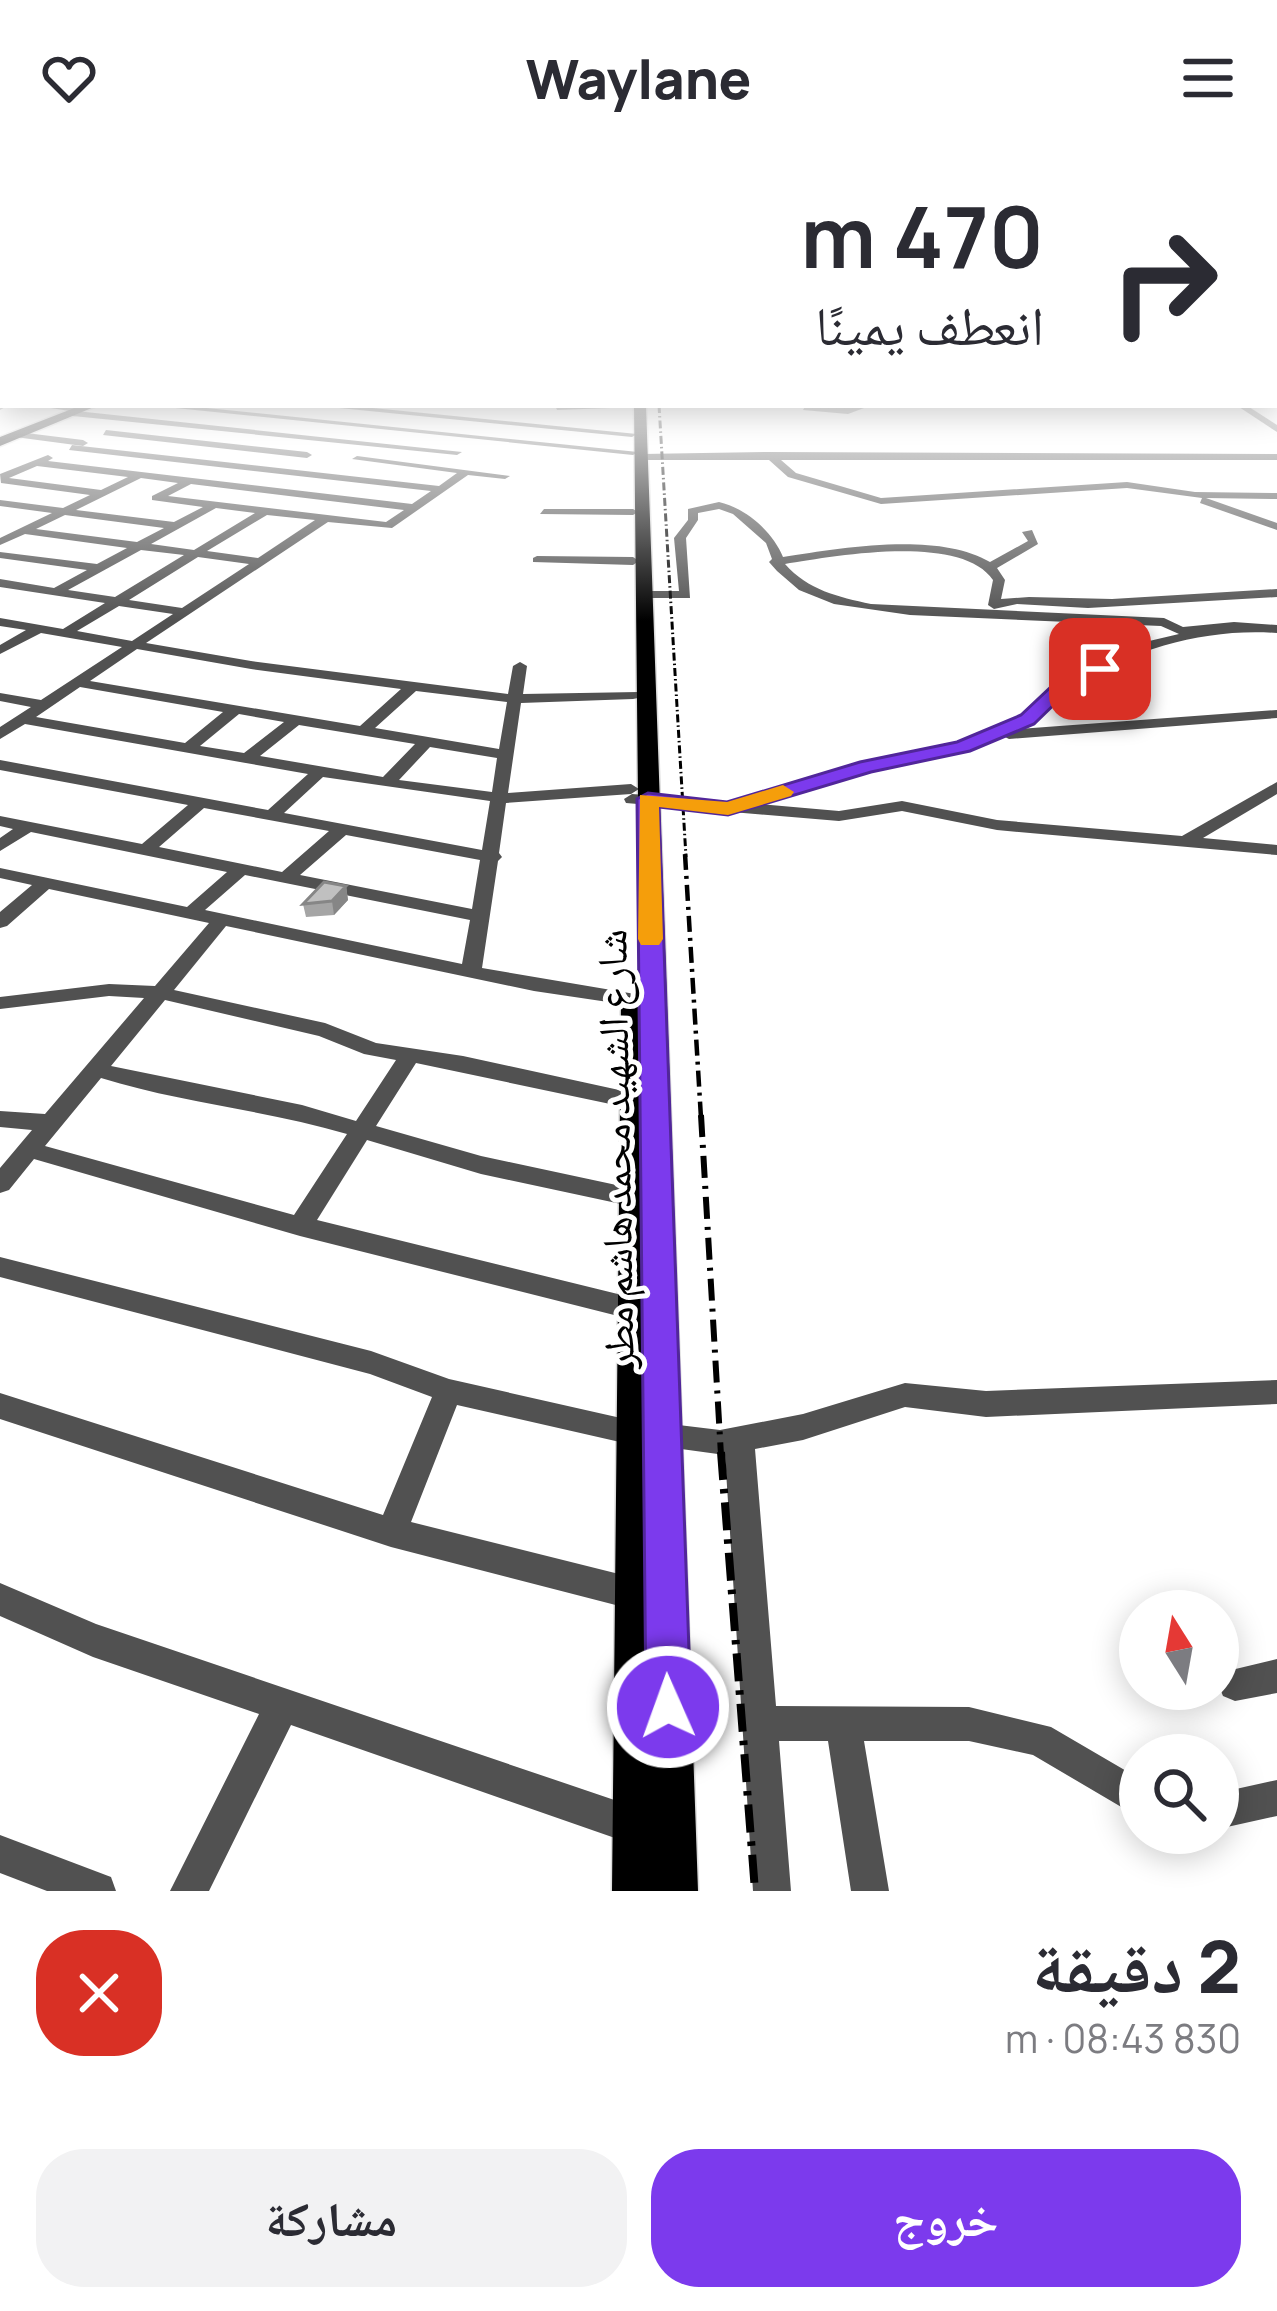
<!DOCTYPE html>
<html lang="ar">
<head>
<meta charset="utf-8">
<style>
  body { margin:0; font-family:Manrope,"Noto Naskh Arabic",sans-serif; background:#f2f2f3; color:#2b2b33; direction:rtl; height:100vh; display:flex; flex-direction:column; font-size:45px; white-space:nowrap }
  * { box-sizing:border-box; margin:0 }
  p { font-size:39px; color:#7c7c81 }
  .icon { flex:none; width:66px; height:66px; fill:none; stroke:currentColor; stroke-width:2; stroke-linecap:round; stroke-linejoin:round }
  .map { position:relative; height:1735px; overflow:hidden; direction:ltr }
  .side { display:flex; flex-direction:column; background:#fff; flex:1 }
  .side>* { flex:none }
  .banner { position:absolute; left:0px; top:0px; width:1278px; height:252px; box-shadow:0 6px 30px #0003; direction:rtl; background:#fff; color:#2b2b33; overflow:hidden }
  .needle { width:78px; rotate:349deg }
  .fabs { position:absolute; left:1119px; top:1434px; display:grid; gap:24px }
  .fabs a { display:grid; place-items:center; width:120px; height:120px; border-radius:50%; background:#fff; box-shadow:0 6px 30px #0003; font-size:60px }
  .pin { position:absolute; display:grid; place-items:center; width:102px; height:102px; color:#fff; margin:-51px; border-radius:24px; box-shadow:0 6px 18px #0006 }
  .me { position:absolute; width:132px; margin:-66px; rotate:358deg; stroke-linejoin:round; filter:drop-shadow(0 0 9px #0008) }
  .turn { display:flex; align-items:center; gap:42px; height:252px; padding:0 36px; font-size:54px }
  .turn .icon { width:156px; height:156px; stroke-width:2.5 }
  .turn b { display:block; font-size:84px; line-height:102px }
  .round { display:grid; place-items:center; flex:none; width:126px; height:126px; border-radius:48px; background:#f2f2f3 }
  .overview { display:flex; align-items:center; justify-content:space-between; height:204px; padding:0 36px }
  h1 { font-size:72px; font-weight:800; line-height:90px }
  .cta { display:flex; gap:24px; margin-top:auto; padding:24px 36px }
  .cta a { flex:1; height:138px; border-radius:48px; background:#7c3aed; color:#fff; font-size:48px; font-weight:800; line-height:138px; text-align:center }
  .cta a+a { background:#f2f2f3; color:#2b2b33 }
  header { display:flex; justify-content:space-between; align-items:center; height:156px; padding:0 36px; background:#fff; font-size:54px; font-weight:800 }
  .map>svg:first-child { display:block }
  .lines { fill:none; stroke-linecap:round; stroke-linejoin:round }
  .major-casing { stroke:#dbdbdb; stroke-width:3 }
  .highway-casing { stroke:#dbdbdb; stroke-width:3 }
  .minor { fill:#515151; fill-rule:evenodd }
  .major { fill:#000; fill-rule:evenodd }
  .highway { fill:#000; fill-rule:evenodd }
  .rail-far3 { stroke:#000; stroke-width:3; stroke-dasharray:8 3 1.5 3; stroke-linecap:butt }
  .rail-far2 { stroke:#000; stroke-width:4.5; stroke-dasharray:16 6 3 6; stroke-linecap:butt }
  .rail-far1 { stroke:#000; stroke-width:6; stroke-dasharray:22 8 3 8; stroke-linecap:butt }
  .rail { stroke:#000; stroke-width:8; stroke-dasharray:28 9 4.5 9; stroke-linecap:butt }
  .wall { fill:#a5a5a5 }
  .shaded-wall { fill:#868686 }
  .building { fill:#c0c0c0; stroke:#868686; stroke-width:3 }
  .route { fill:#7c3aed; stroke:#51269a; stroke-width:3 }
  .slow { fill:#f59e0b }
  .labels { text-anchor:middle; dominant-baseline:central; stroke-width:10; stroke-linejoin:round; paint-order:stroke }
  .street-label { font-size:42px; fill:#000; stroke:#fff }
</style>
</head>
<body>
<header><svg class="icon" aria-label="menu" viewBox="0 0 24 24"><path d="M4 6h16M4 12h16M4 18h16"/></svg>Waylane<svg class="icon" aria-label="heart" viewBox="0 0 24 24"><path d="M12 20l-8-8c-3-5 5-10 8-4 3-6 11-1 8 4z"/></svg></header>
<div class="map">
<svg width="1277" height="1735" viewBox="0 0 1277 1735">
  <rect width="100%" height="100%" fill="#fff"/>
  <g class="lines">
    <defs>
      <path id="major" d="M634,249H646L698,1735H612L621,847L625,841L640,840Z"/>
      <path id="highway" d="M82,249H99L0,290V281Z"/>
    </defs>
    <use href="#major" class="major-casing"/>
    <use href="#highway" class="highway-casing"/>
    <g class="minor">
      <rect x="0" y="225" width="3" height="5"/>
      <path d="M3,247L9,249L0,254V248Z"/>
      <path d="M31,249L73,250L76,255L462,296L457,299L73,260L70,255Z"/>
      <path d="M146,249H177L638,296L633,299Z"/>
      <path d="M309,249H342L637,278L632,281Z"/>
      <path d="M555,249H635L637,251L557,254Z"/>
      <path d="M806,249L848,252L872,249L848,258L803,254Z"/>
      <path d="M1236,249H1246L1277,269V276Z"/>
      <path d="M106,274L307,296L312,299L307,302L103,279Z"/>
      <path d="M18,276L83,284L88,287L83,290L15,281Z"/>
      <path d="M72,289L439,330L457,317L352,303L357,300L510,320L505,323L468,319L392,372L328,366L146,487L251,505L508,538L513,510L520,506L527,510L523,538L638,536V542L633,543L521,547L508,637L631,628L639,633L631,638L506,647L499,697L502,701L498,705L482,812L635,838L645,844L635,850L534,835L226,770L174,834L325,867L376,887L463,900L642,939L645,945L642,951L634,953L416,907L376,970L481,1000L635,1033L644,1036L647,1042L644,1048L635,1051L481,1018L367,984L317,1064L634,1142L643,1145L647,1153L643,1161L634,1164L300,1080L34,1003L9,1034L0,1037V1012L32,974L0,971V955L45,958L144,842L109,840L0,853V841L109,828L155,830L209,767L49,733L7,770L0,772V756L32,729L0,722V712L187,751L227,716L31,676L0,695V682L13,673L0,670V660L142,688L188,649L0,614V604L268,654L308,618L25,568L0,583V571L31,551L0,545V537L41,544L122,491L41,477L0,498V489L26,474L0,470V462L63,473L105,447L0,431V423L54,432L87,414L0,402V396L97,408L127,392L25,378L0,389V382L52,357L0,350V344L63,352L90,339L1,327L0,318L48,299L53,302L48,305L412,348L431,335L69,294ZM37,310L128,321L101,334L9,322ZM141,322L178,327L152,340V344L203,351L174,366L76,354ZM191,328L404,354L386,366L168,340ZM216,352L255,357L194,394L151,388ZM65,359L164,372L137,386L36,373ZM267,359L315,364L258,402L207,395ZM141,394L184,399L115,441L68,434ZM198,401L249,408L182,452L129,444ZM119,450L173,458L132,485L77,475ZM137,493L251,513L401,533L360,570L90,525ZM80,531L223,556L185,587L36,561ZM416,535L507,546L499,593L375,572ZM239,558L284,566L244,597L200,590ZM299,569L415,588L383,621L260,600ZM430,591L497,602L492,636L399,624ZM323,621L490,645L482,694L284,657ZM204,652L329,675L282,716L159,691ZM346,679L480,704L472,753L300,719ZM245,719L470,764L462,808L205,754ZM165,844L319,880L364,898L396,904L356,965L302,949L111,910ZM101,922C181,947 266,954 347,978L294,1059L45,990Z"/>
      <path d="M769,296L1277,298V304H781L796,317L881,342L1127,326L1195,336L1277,337V343L1206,342L1277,367V374L1200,347L1202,342L1127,332L881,348L788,321L769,304H642L637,301L642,298Z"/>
      <path d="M719,346C746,352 773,376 783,401C840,392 938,375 990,406L1028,385L1022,376L1032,374L1038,388L997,412L1005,424L1001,443L1029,441L1112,443L1277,433V441L1088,452L1017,448L994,453L988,449L993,424C961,377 834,400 785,408C808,434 838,441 871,448L1164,462L1183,471L1234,466L1277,469V477C1209,472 1138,491 1079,527C1057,540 1043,562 1019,573L1277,554V562L1009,583L1003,580L980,590L871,614L759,648L839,655L902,645L997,664L1182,680L1277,626V638L1203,682L1277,689V699L997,674L902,655L839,665L626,647L624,643L632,638L734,646L861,607L970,583L1023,560L1067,522L1145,486L1179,478L1161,470L910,459L834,448L799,434L777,415L769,406L772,403L766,387L733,358L719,353L698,357V364L686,382L690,442H638L636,439L642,435H679L674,382L688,364V353Z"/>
      <path d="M544,353H633L638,356L633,359L540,358Z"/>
      <path d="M537,400L633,401L639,405L633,409L533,406V402Z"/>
      <path d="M0,1101L371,1195L449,1223L643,1267L648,1276L643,1285L633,1289L457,1249L411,1366L635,1422L646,1427L651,1438L646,1449L635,1454L391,1391L0,1263V1237L383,1359L432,1241L370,1218L0,1121Z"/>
      <path d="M1277,1224V1248L986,1261L905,1251L803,1284L755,1293L776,1550L969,1551L1051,1571L1140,1623V1662L1033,1599L969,1585H864L889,1735H851L828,1585H779L791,1735H753L725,1299L652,1289L647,1280L652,1271L662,1267L720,1274L803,1258L905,1227L986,1235Z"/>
      <path d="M0,1427L96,1468L635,1651L648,1657L654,1670L648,1683L635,1689L291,1569L209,1735H170L259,1558L93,1501L0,1460Z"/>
      <path d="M1277,1503V1537L1235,1545L1223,1540L1218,1528L1223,1516Z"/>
      <path d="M1277,1624V1660L1218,1673V1637Z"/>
      <path d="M0,1679L111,1721L116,1735H47L0,1717Z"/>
    </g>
    <use href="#major" class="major"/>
    <use href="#highway" class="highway"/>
    <path class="rail-far3" d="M659,249L686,701"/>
    <path class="rail-far2" d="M685,698L701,962"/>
    <path class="rail-far1" d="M701,959L721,1299"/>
    <path class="rail" d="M721,1296L755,1735"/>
  </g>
  <path class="wall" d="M346,730L348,744L334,759L306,761L303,748Z"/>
  <path class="shaded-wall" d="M346,730L348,744L334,759L332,745Z"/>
  <path class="building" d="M324,726L346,730L332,745L303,748Z"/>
  <linearGradient id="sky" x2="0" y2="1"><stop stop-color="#8baccb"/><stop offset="0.48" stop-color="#fff"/><stop offset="1" stop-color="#fff" stop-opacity="0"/></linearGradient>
  <rect width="1277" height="465" fill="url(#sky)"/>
  <path class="route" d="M1093,509L1109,513L1067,536L1034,568L970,595L871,616L728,659L659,651L691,1551L684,1567L668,1574L652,1567L646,1551L637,643L648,637L727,646L860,606L957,586L1021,559L1054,528Z"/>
  <path class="slow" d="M783,629L794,636L791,640L728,659L659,651L663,783L659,789H641L638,783L640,639L727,646Z"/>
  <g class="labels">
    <g class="street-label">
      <text transform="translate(614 993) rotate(-91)">شارع الشهيد محمد هاشم مطر</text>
    </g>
  </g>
</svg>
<div class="fabs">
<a><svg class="needle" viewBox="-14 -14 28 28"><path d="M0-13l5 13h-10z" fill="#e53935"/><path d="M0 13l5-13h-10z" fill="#7c7c81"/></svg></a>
<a><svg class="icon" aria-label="search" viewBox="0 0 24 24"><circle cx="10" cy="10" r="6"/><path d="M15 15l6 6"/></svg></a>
</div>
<div class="pin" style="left:1100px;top:513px;background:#d93025"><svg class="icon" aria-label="arrive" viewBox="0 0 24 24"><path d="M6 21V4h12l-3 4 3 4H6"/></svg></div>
<svg class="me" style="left:668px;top:1551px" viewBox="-20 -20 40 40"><circle r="17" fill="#7c3aed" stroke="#fff" stroke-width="3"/><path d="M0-11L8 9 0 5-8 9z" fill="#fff"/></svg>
<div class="banner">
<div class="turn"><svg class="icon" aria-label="right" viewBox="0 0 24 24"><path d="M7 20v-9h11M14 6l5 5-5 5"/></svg><div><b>470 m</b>انعطف يمينًا</div></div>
</div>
</div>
<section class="side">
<div class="overview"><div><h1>2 دقيقة</h1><p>830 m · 08:43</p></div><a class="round" style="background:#d93025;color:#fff"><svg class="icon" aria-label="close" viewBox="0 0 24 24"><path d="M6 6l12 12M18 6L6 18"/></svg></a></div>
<div class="cta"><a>خروج</a><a>مشاركة</a></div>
</section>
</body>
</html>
